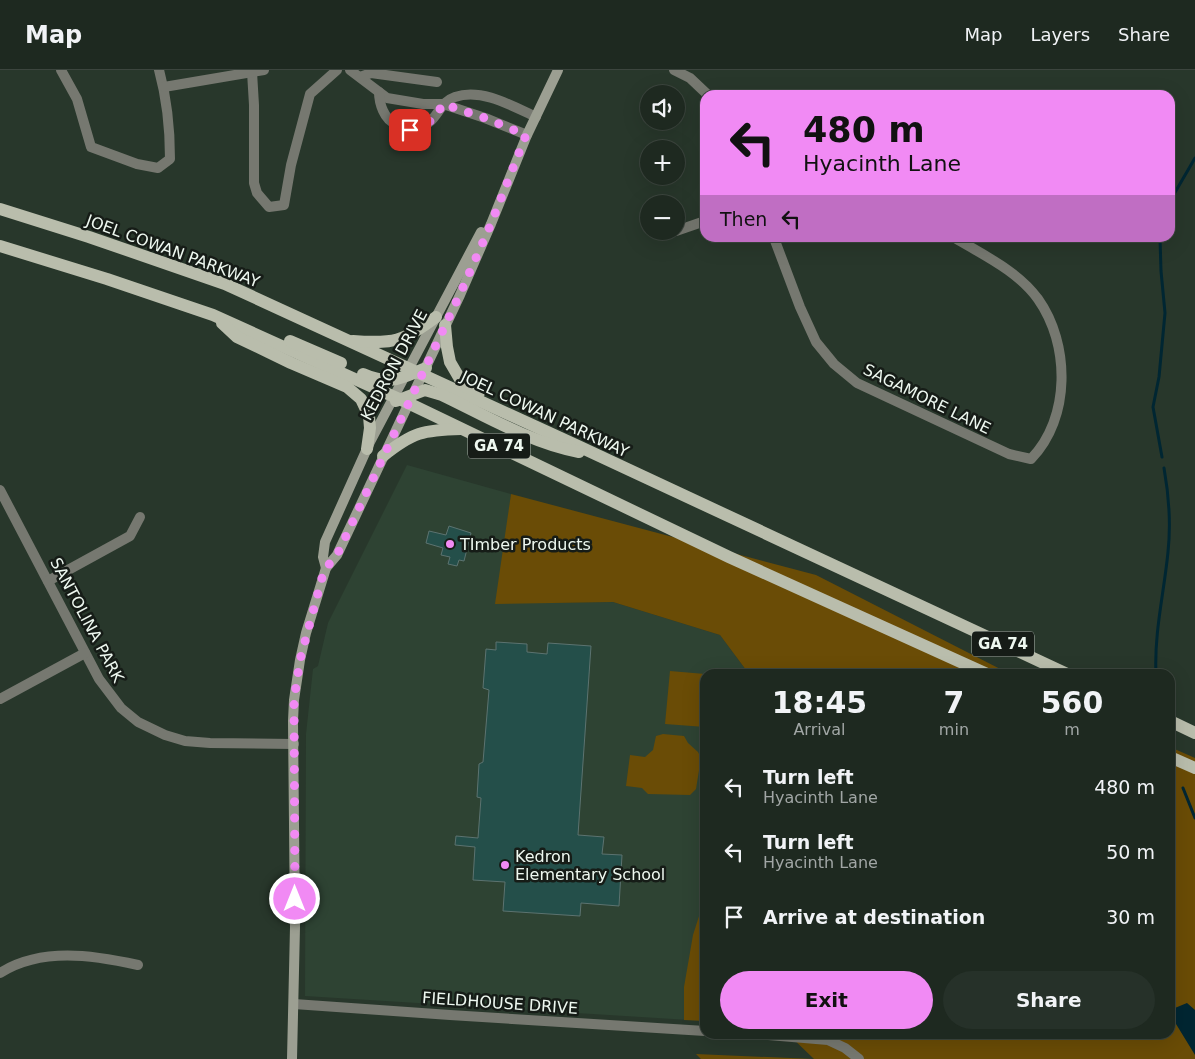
<!DOCTYPE html>
<html lang="en">
<head>
<meta charset="utf-8">
<style>
  body { margin:0; font-family:"DejaVu Sans",sans-serif; background:#263129; color:#f1f3f6; height:100vh; display:flex; flex-direction:column; font-size:19px; white-space:nowrap }
  * { box-sizing:border-box; margin:0 }
  p { font-size:16px; color:#a1a6a5 }
  .icon { flex:none; width:28px; height:28px; fill:none; stroke:currentColor; stroke-width:2; stroke-linecap:round; stroke-linejoin:round }
  .map { position:relative; flex:1; overflow:hidden }
  .panel { position:absolute; left:700px; top:599px; width:475px; height:370px; display:flex; flex-direction:column; background:#1e2920; border-radius:15px; box-shadow:0 5px 20px #0002,0 0 0 1px #3c453e }
  .panel>* { flex:none }
  .guide { position:absolute; left:700px; top:20px; width:475px; height:152px; border-radius:15px; box-shadow:0 5px 20px #0002,0 0 0 1px #3c453e; background:#f18af4; color:#111; overflow:hidden }
  .fabs { position:absolute; left:640px; top:15px; display:grid; gap:10px }
  .fabs a { display:grid; place-items:center; width:45px; height:45px; border-radius:50%; background:#1e2920; box-shadow:0 5px 20px #0002,0 0 0 1px #3c453e; font-size:25px }
  .pin { position:absolute; display:grid; place-items:center; width:42px; height:42px; color:#fff; margin:-21px; border-radius:10px; box-shadow:0 2px 8px #0006 }
  .me { position:absolute; width:55px; margin:-28px; rotate:0deg; stroke-linejoin:round; filter:drop-shadow(0 0 4px #0008) }
  .turn { display:flex; align-items:center; gap:18px; height:105px; padding:0 20px; font-size:22px }
  .turn .icon { width:65px; height:65px; stroke-width:2.5 }
  .turn b { display:block; font-size:35px; line-height:42px }
  .then { display:flex; align-items:center; height:48px; padding:0 20px; background:#0003; gap:10px; font-size:19px }
  .eta { display:flex; justify-content:space-evenly; align-items:center; height:85px; text-align:center }
  .eta b { font-size:30px; font-weight:700; line-height:35px }
  .action { display:flex; gap:10px; margin-top:auto; padding:10px 20px }
  .action a { flex:1; height:58px; border-radius:30px; background:#f18af4; color:#111; font-size:20px; font-weight:700; line-height:58px; text-align:center }
  .action a+a { background:#263129; color:#f1f3f6 }
  ul { padding:0; list-style:none }
  li { display:flex; align-items:center; gap:15px; height:65px; padding:0 20px }
  li div { flex:1 }
  li b { display:block; font-size:19px }
  li em { font-style:normal }
  header { display:flex; align-items:center; gap:30px; box-sizing:border-box; height:70px; padding:0 25px; background:#1e2920; border-bottom:1px solid #3c453e }
  header strong { font-size:24px }
  nav { display:flex; gap:28px; margin-inline-start:auto; font-size:18px }
  .map>svg:first-child { display:block }
  .built { fill:#2e4333 }
  .green { fill:#6a4c06 }
  .water { fill:#002632 }
  .lines { fill:none; stroke-linecap:round; stroke-linejoin:round }
  .stream { stroke:#002632; stroke-width:3 }
  .building { fill:#244f4a; stroke:#5c7370 }
  .street { stroke:#767870; stroke-width:10 }
  .secondary { stroke:#9c9f92; stroke-width:10 }
  .primary { stroke:#b9bdac; stroke-width:12 }
  .route { stroke:#f18af4; stroke-width:9; stroke-dasharray:0 16.2 }
  .poi-dot { fill:#f18af4; stroke:#161c17; stroke-width:2 }
  .labels { text-anchor:middle; dominant-baseline:central; stroke-width:5; stroke-linejoin:round; paint-order:stroke }
  .shield { fill:#161c17; stroke:#adb6af; stroke-width:1 }
  .shield-label { font-size:15px; font-weight:bold; fill:#eef8f0 }
  .street-label { font-size:16px; fill:#eef8f0; stroke:#161c17 }
  .poi-label { font-size:16px; fill:#eef8f0; stroke:#161c17; text-anchor:start }
</style>
</head>
<body>
<header>
<strong>Map</strong>
<nav><a>Map</a><a>Layers</a><a>Share</a></nav>
</header>
<div class="map">
<svg width="1195" height="989" viewBox="0 0 1195 989">
  <rect width="100%" height="100%" fill="#28372b"/>
  <path class="built" d="M407,395L511,424L500,518L496,533L613,532L720,565L749,604H705V951L305,926L306,664L313,599L318,596L328,553Z"/>
  <g class="green">
    <path d="M511,424L816,505L1010,604H749L720,565L613,532L495,534Z"/>
    <path d="M670,601L705,604V657L665,654Z"/>
    <path d="M663,664L684,666L688,673L698,682L701,688L696,719L690,725L648,724L642,718L626,716L630,685L645,687L653,680L656,666Z"/>
    <path d="M1170,677L1195,688V989H701L696,984L814,989L788,964H1170Z"/>
    <path d="M705,818V951L684,950V917L693,865L700,843L703,821Z"/>
  </g>
  <path class="water" d="M1187,933L1195,940V985L1176,954H1170V940Z"/>
  <g class="lines">
    <g class="stream">
      <path d="M1170,131L1195,88"/>
      <path d="M1160,168L1161,201L1165,243L1159,307L1153,337L1162,387"/>
      <path d="M1156,604C1154,563 1164,523 1168,482C1171,454 1169,426 1164,398"/>
      <path d="M1183,718L1195,748"/>
    </g>
  </g>
  <g class="building">
    <path d="M449,456L471,463L464,491L459,490L457,496L448,494L450,487L441,485L443,478L426,473L429,461L446,465Z"/>
    <path d="M496,572L527,574V582L547,584L548,573L591,576L578,765L604,767L602,784L622,785L619,836L581,833L580,846L503,841L505,812L473,810L475,777L455,775L456,766L478,768L481,728L477,727L479,694L483,692L489,620L483,618L486,579L496,580Z"/>
  </g>
  <g class="lines">
    <g class="street">
      <path d="M61,0L77,29L91,77L137,94L158,98L170,89C170,59 167,29 159,0"/>
      <path d="M350,0L387,28L423,34H443L485,48L527,65"/>
      <path d="M674,0L690,8L708,25"/>
      <path d="M252,2L254,35V113L257,123L269,137L284,135L291,95L310,24L337,0"/>
      <path d="M360,7L371,3L437,12"/>
      <path d="M164,17L264,0"/>
      <path d="M379,22C379,33 384,50 396,54C400,56 406,60 410,60C413,60 415,59 418,58C439,52 437,33 455,27C482,18 512,36 536,47"/>
      <path d="M676,161L705,151"/>
      <path d="M774,168L800,237L816,272L834,294L857,313L1009,384L1031,389C1071,348 1070,274 1038,229C1018,201 983,185 955,168"/>
      <path d="M0,420L99,609L121,638L138,652L165,665L185,671L210,673L294,674"/>
      <path d="M48,511L130,466L140,447"/>
      <path d="M0,629L85,583"/>
      <path d="M0,903C41,877 93,885 138,895"/>
      <path d="M294,934L450,945L705,961"/>
      <path d="M755,964L828,970L845,978L859,989"/>
    </g>
    <g class="secondary">
      <path d="M326,498L323,487L325,472L370,372L481,162"/>
      <path d="M292,989L295,857L293,651L294,630L300,590L306,563L326,498L337,485L460,225L491,154L527,65L558,0"/>
    </g>
    <g class="primary">
      <path d="M0,139L89,167L225,214L578,376L1067,604"/>
      <path d="M0,176L107,209L213,245L408,333L729,487L987,604"/>
      <path d="M222,253L237,267L291,293L347,317L361,329L369,346L370,358L367,379"/>
      <path d="M445,255L447,277L450,292L464,316L479,323"/>
      <path d="M290,271L341,293"/>
      <path d="M353,271C393,274 403,272 436,247"/>
      <path d="M363,304C390,316 401,308 426,298"/>
      <path d="M396,331L425,320L442,325C484,345 533,374 579,382"/>
      <path d="M383,386C413,362 423,360 461,359"/>
      <path d="M1170,651L1195,663"/>
      <path d="M1170,687L1195,698"/>
    </g>
  </g>
  <g class="lines">
    <path class="route" d="M295,829L294,630L300,590L322,508L326,498L337,485L460,224L491,154L526,65L485,48L443,34C433,51 429,55 410,60"/>
  </g>
  <g class="poi-dot">
    <circle cx="450" cy="474" r="5"/>
    <circle cx="505" cy="795" r="5"/>
  </g>
  <g class="labels">
    <g class="shield">
      <rect x="468" y="363.5" width="62" height="25" rx="4"/>
      <rect x="972" y="561.5" width="62" height="25" rx="4"/>
    </g>
    <g class="shield-label">
      <text x="499" y="376">GA 74</text>
      <text x="1003" y="574">GA 74</text>
    </g>
    <g class="street-label">
      <text transform="translate(173 181) rotate(20)">JOEL COWAN PARKWAY</text>
      <text transform="translate(394 295) rotate(-62)">KEDRON DRIVE</text>
      <text transform="translate(927 329) rotate(26)">SAGAMORE LANE</text>
      <text transform="translate(545 344) rotate(25)">JOEL COWAN PARKWAY</text>
      <text transform="translate(87 550) rotate(62)">SANTOLINA PARK</text>
      <text transform="translate(500 933) rotate(4)">FIELDHOUSE DRIVE</text>
    </g>
    <g class="poi-label">
      <text x="460" y="474">TImber Products</text>
      <text x="515" y="786">Kedron<tspan x="515" dy="18">Elementary School</tspan></text>
    </g>
  </g>
</svg>
<div class="fabs">
<a><svg class="icon" aria-label="sound" viewBox="0 0 24 24"><path d="M4 9h4l5-4v14l-5-4H4zM17 9q2 3 0 6"/></svg></a>
<a>+</a>
<a>−</a>
</div>
<div class="pin" style="left:410px;top:60px;background:#d93025"><svg class="icon" aria-label="arrive" viewBox="0 0 24 24"><path d="M6 21V4h12l-3 4 3 4H6"/></svg></div>
<svg class="me" style="left:295px;top:829px" viewBox="-20 -20 40 40"><circle r="17" fill="#f18af4" stroke="#fff" stroke-width="3"/><path d="M0-11L8 9 0 5-8 9z" fill="#fff"/></svg>
<div class="guide">
<div class="turn"><svg class="icon" aria-label="left" viewBox="0 0 24 24"><path d="M17 20v-9H6M10 6l-5 5 5 5"/></svg><div><b>480 m</b>Hyacinth Lane</div></div>
<div class="then">Then<svg class="icon" aria-label="left" viewBox="0 0 24 24"><path d="M17 20v-9H6M10 6l-5 5 5 5"/></svg></div>
</div>
<section class="panel">
<div class="eta">
<div><b>18:45</b><p>Arrival</p></div>
<div><b>7</b><p>min</p></div>
<div><b>560</b><p>m</p></div>
</div>
<ul>
<li><svg class="icon" aria-label="left" viewBox="0 0 24 24"><path d="M17 20v-9H6M10 6l-5 5 5 5"/></svg><div><b>Turn left</b><p>Hyacinth Lane</p></div><em>480 m</em></li>
<li><svg class="icon" aria-label="left" viewBox="0 0 24 24"><path d="M17 20v-9H6M10 6l-5 5 5 5"/></svg><div><b>Turn left</b><p>Hyacinth Lane</p></div><em>50 m</em></li>
<li><svg class="icon" aria-label="arrive" viewBox="0 0 24 24"><path d="M6 21V4h12l-3 4 3 4H6"/></svg><div><b>Arrive at destination</b></div><em>30 m</em></li>
</ul>
<div class="action"><a>Exit</a><a>Share</a></div>
</section>
</div>
</body>
</html>
